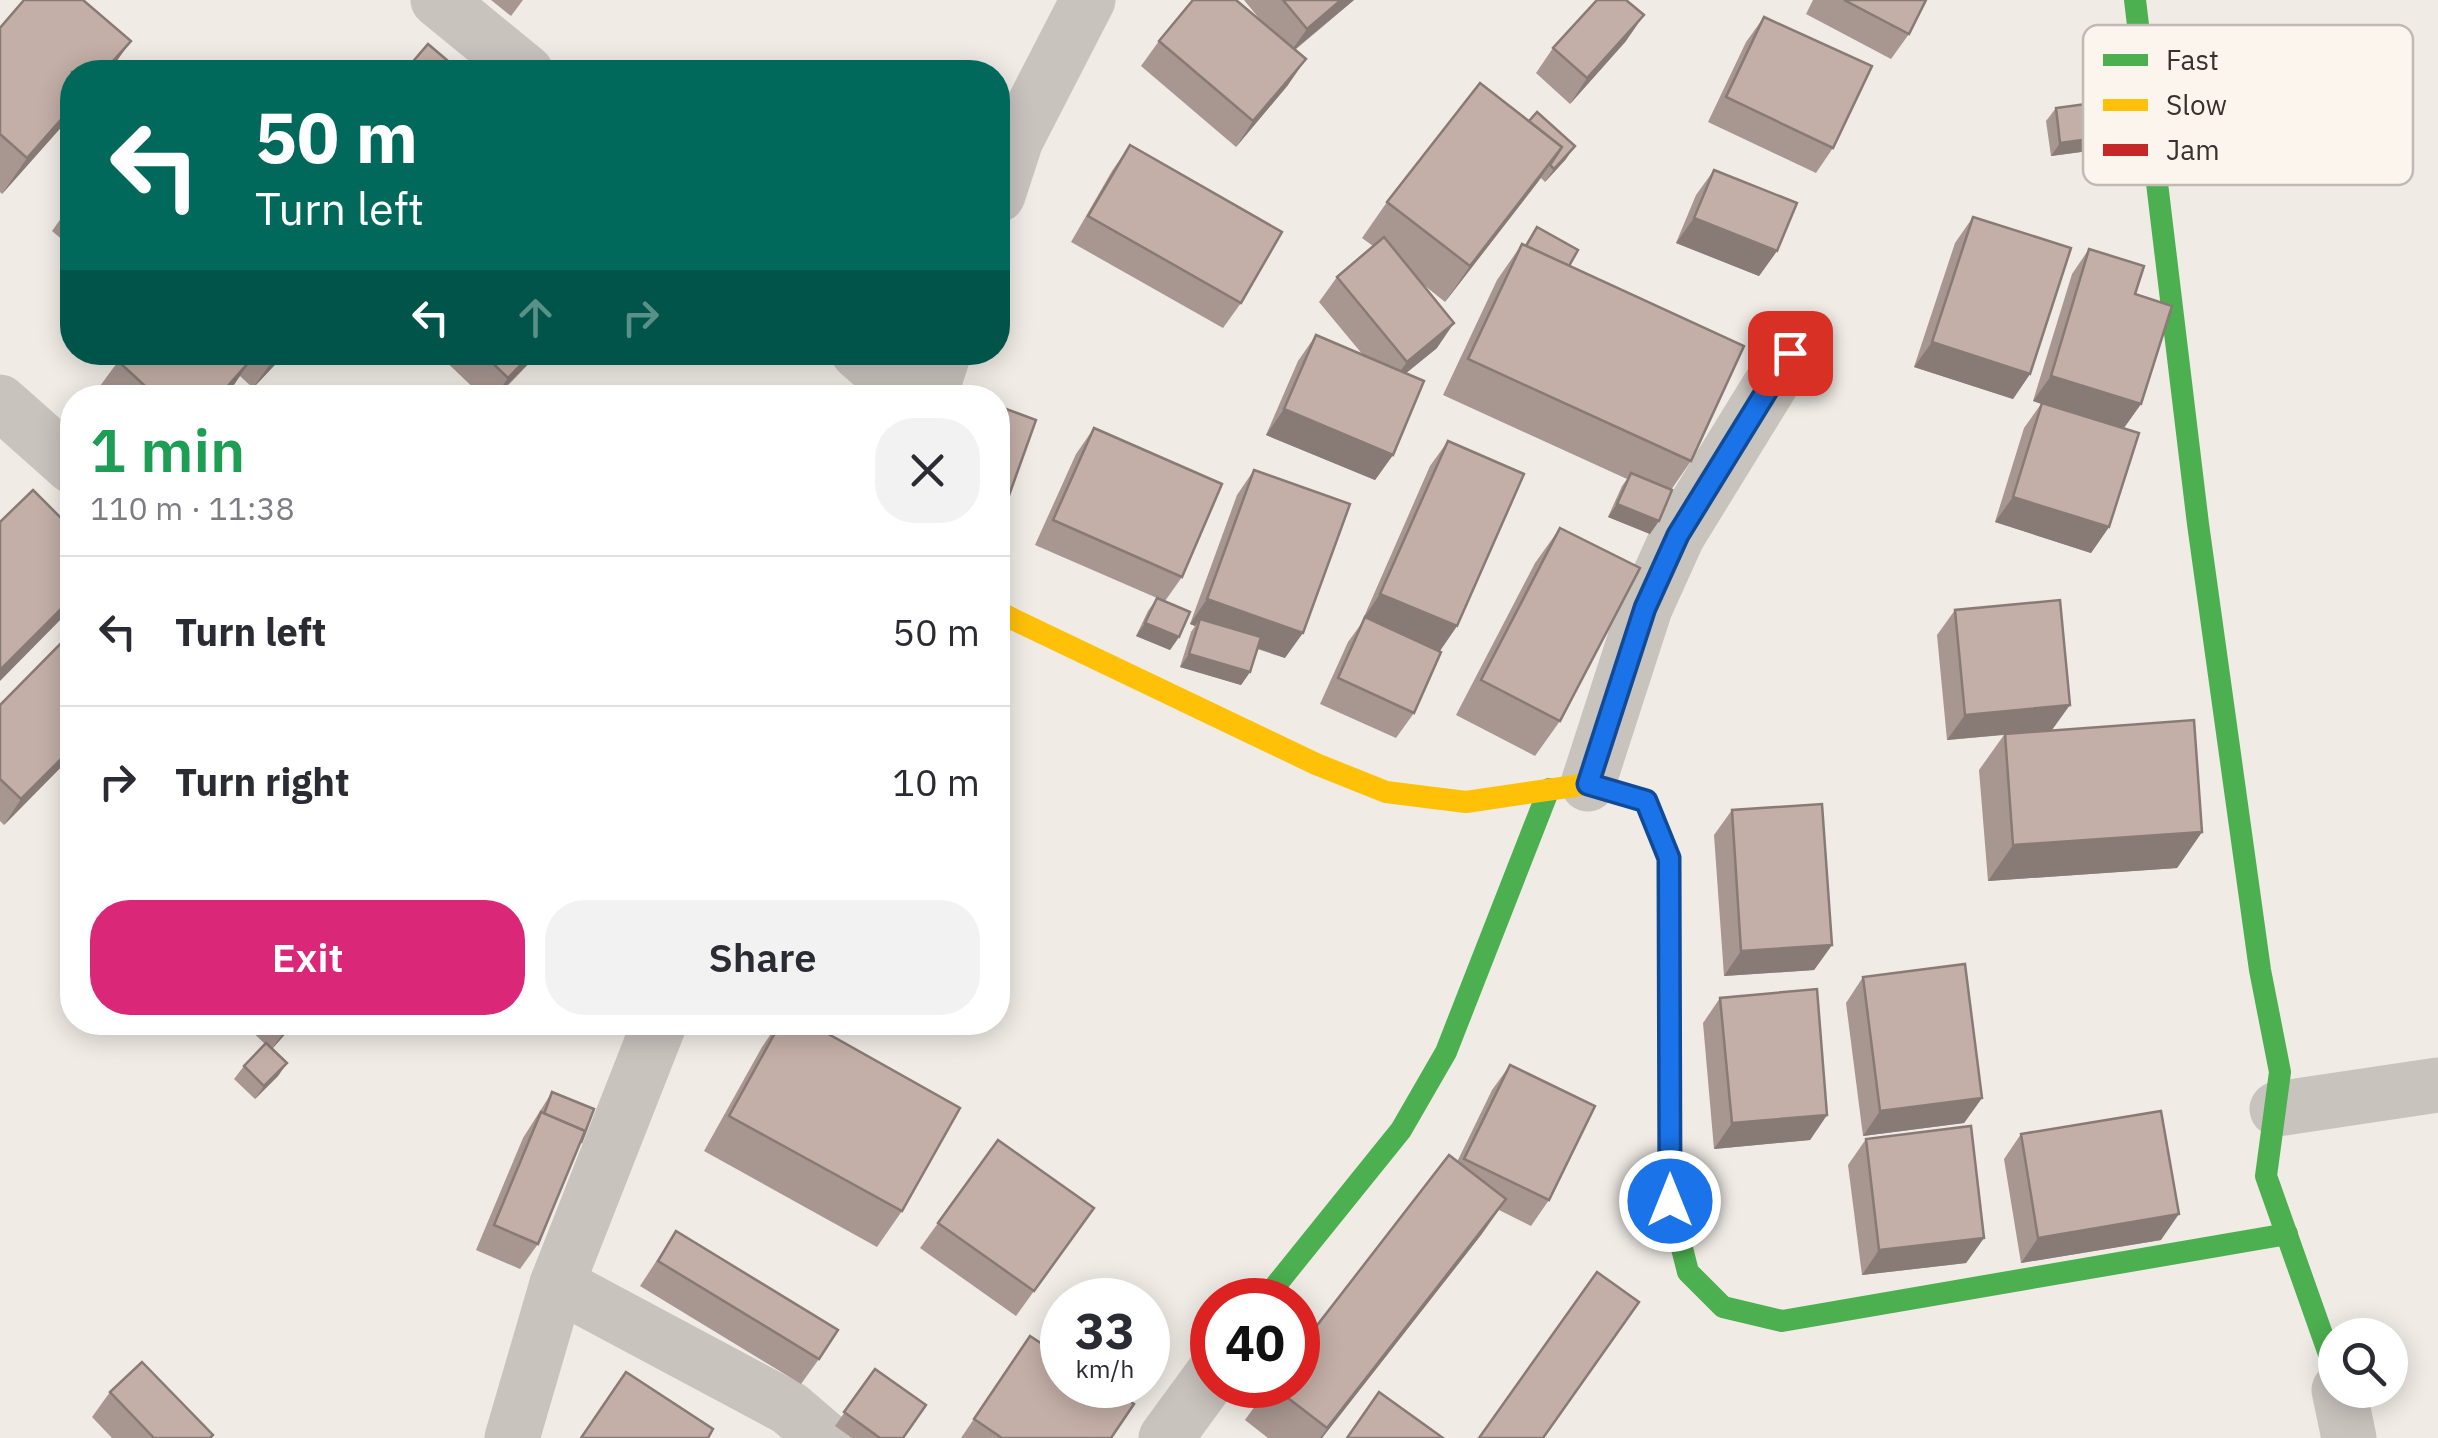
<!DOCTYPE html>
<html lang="en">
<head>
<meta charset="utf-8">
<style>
  body { margin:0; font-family:"IBM Plex Sans",sans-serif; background:#f2f2f3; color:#2b2b33; height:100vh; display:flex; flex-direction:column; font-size:38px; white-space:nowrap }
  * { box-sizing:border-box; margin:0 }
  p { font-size:32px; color:#7c7c81 }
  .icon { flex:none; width:55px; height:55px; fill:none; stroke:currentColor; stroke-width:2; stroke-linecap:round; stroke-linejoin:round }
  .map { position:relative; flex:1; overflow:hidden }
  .sheet { position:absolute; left:60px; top:385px; width:950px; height:650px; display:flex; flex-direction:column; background:#fff; border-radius:40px; box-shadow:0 5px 25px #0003 }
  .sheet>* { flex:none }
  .top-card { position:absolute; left:60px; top:60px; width:950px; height:305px; border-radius:40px; box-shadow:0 5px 25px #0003; background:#00695c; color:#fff; overflow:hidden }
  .controls { position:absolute; left:2318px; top:1318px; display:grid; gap:20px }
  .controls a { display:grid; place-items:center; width:90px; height:90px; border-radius:50%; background:#fff; box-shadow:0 5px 25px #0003; font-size:50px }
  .speed { position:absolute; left:1040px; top:1278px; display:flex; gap:20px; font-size:50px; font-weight:700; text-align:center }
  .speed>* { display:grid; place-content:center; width:130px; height:130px; border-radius:50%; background:#fff; box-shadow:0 5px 25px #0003; line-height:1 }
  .speed small { font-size:25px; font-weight:400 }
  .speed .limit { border:15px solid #d22; background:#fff; color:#111 }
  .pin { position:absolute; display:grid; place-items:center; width:85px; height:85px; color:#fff; margin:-42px; border-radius:20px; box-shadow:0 5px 15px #0006 }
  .me { position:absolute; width:110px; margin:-55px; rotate:0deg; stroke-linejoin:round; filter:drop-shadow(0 0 8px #0008) }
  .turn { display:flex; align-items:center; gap:35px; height:210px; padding:0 30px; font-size:45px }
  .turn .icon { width:130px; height:130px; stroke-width:2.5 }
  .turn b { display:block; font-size:70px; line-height:85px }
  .lanes { display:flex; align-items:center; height:95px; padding:0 30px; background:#0003; justify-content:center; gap:50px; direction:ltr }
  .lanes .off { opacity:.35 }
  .round { display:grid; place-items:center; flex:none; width:105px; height:105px; border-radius:40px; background:#f2f2f3 }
  .headline { display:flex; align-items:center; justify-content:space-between; height:170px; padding:0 30px }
  h1 { font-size:60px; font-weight:600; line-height:75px; color:#1e9e55 }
  .cta { display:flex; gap:20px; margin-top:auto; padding:20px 30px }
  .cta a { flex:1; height:115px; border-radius:40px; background:#db2777; color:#fff; font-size:40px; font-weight:600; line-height:115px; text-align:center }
  .cta a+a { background:#f2f2f3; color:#2b2b33 }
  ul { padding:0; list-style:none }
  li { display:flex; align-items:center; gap:30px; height:150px; padding:0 30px; border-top:2px solid #e1e1e2 }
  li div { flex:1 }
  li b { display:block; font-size:38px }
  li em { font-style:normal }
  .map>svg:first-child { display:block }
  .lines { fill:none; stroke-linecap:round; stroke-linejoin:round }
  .street { stroke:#c9c3be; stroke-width:55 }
  .fast { stroke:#4caf50; stroke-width:22 }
  .slow { stroke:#ffc107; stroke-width:22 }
  .jam { stroke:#c62828; stroke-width:22 }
  .wall { fill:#a89690 }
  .shaded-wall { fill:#887a75 }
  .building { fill:#c3afa7; stroke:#887a75; stroke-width:2.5 }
  .route-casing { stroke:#114b97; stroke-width:25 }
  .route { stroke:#1a73e8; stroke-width:18 }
  .key { fill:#fbf5ee; stroke:#c1bab4; stroke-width:2.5 }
  .key-label { font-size:28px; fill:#3b302b }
</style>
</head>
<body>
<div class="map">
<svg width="2438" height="1438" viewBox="0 0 2438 1438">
  <rect width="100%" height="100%" fill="#f0ebe5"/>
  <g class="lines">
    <g class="street">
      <path d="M438,0L526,72"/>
      <path d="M998,195L1016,140L1088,0"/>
      <path d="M858,352L911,398"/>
      <path d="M929,398L944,352"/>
      <path d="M0,402L72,466"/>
      <path d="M1588,784L1645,608L1678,535L1790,353"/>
      <path d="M2277,1109L2438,1085"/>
      <path d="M557,1284L789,1408L824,1438"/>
      <path d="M2339,1390L2349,1438"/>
      <path d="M512,1438L557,1284L660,1022"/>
      <path d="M1166,1438L1212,1375"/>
    </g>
    <g class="fast">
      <path d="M2135,0L2198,524L2260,970L2280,1072L2266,1176L2335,1371"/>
      <path d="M1669,994L1670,1201L1688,1272L1723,1307L1782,1321L2287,1234"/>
      <path d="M1264,1300L1401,1130L1446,1052L1549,789"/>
    </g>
    <path class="slow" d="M998,612L1316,764L1386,792L1466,802L1588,784"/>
    <path class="jam" d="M1588,784L1646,801L1669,858V994"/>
  </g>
  <g class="wall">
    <path d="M491,0H523L511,16Z"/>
    <path d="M1244,0H1354L1295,50L1288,85L1236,147L1141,66L1159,41L1262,22Z"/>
    <path d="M1813,0H1926L1909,34L1891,59L1806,14Z"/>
    <path d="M1764,17L1833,148L1816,173L1708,122L1746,42Z"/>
    <path d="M0,28L72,72V115L2,194L0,192Z"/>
    <path d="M1626,41L1570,104L1536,73L1553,48Z"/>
    <path d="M2056,108L2111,148L2051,156L2046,121Z"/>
    <path d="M1130,145L1241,303L1223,328L1071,242L1112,171Z"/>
    <path d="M1566,159L1545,182L1541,178L1445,302L1424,285L1437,348L1406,373L1393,455L1375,480L1266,435L1298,361L1316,335L1363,355L1319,302L1337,277L1373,246L1362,238L1387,202Z"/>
    <path d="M1714,170L1777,251L1759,276L1676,243L1696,195Z"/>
    <path d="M72,203V248L52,231Z"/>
    <path d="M1973,217L2030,374L2013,399L1914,367L1955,243Z"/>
    <path d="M1537,227L1569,266L1691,461L1671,490L1650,534L1608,517L1622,486L1627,479L1443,395L1497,280L1522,244L1525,245Z"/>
    <path d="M2089,249L2135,294L2141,404L2124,428L2109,527L2091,553L1995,522L2024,428L2041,404L2033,401L2072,274Z"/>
    <path d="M125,352H287L253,388L240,376L223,398H113L100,386Z"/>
    <path d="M436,352H540L496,398H484Z"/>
    <path d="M1094,428L1182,577L1165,601L1179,637L1170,650L1136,636L1148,611L1157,598L1035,545L1076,454Z"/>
    <path d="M1448,441L1457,626L1440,651L1414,713L1396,738L1320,704L1348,642L1364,620L1363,619L1430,466Z"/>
    <path d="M1254,470L1285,658L1257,649L1250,672L1241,685L1180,667L1191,632L1195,626L1190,624L1237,495Z"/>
    <path d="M1560,528V721L1535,756L1456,715L1535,563Z"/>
    <path d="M1955,610L2052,730L2202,832L2177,868L1988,881L1979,770L2004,735L1947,740L1937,635Z"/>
    <path d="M0,705L72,756L4,825L0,821Z"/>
    <path d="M1732,810L1832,945L1814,970L1724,976L1714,835Z"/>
    <path d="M1863,977L1982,1098L1964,1123L1863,1136L1846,1003Z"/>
    <path d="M1720,998L1827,1115L1810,1140L1714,1149L1703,1023Z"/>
    <path d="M242,1022H296L272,1049L287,1063L278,1076L255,1099L234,1079L244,1066L265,1044Z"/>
    <path d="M779,1022H807L902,1211L877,1247L704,1151L762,1047Z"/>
    <path d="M1510,1065L1549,1200L1531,1226L1499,1210L1481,1235L1322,1438H1268L1245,1420L1270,1385L1457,1162L1492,1090Z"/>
    <path d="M552,1092L581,1143L538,1244L520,1269L476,1250L523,1138Z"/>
    <path d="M2021,1134L2161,1240L2021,1263L2004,1159Z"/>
    <path d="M1866,1139L1984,1238L1966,1263L1862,1275L1848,1165Z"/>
    <path d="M998,1140L1094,1208L1016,1316L920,1248Z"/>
    <path d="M676,1231L819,1359L801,1384L640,1286Z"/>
    <path d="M1030,1336L1111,1438H961Z"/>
    <path d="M875,1369L903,1438H852L835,1426Z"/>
    <path d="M110,1392L211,1438H112L92,1417Z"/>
  </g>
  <g class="shaded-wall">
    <path d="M1341,0H1354L1289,54L1307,29Z"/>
    <path d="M1644,15L1626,41L1570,104L1587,78Z"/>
    <path d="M131,41L109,72H103Z"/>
    <path d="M1306,59L1288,85L1236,147L1253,121Z"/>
    <path d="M72,107V115L2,194L27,158Z"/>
    <path d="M2120,135L2111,148L2051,156L2060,143Z"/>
    <path d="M1575,146L1566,159L1545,182L1554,169Z"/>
    <path d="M1562,147L1537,183L1445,302L1470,266Z"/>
    <path d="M1694,218L1777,251L1759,276L1676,243Z"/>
    <path d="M1454,323L1437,348L1389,387L1407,362Z"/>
    <path d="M1932,342L2030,374L2013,399L1914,367Z"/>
    <path d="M280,352H287L253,388L271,363Z"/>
    <path d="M533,352H540L494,398L508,378Z"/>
    <path d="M249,362L232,388L223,398H217Z"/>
    <path d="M2051,376L2141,404L2123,429L2033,401Z"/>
    <path d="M1284,409L1393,455L1375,480L1266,435Z"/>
    <path d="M2013,497L2109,527L2091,553L1995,522Z"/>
    <path d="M1617,504L1659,521L1650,534L1608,517Z"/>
    <path d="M1380,594L1457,626L1439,652L1363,619Z"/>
    <path d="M72,598V608L0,681V670Z"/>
    <path d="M1207,599L1303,633L1285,658L1198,627L1200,619L1195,626L1190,624Z"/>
    <path d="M1145,623L1179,637L1170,650L1136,636Z"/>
    <path d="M1189,654L1250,672L1241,685L1180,667Z"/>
    <path d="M2070,705L2052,730L1947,740L1965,715Z"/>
    <path d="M72,748V756L4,825L21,799Z"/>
    <path d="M2202,832L2177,868L1988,881L2013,845Z"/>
    <path d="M1832,945L1814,970L1724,976L1741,951Z"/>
    <path d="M291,1022H296L271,1050Z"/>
    <path d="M287,1063L278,1076L255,1099L264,1086Z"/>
    <path d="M1982,1098L1964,1123L1863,1136L1880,1111Z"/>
    <path d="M1827,1115L1810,1140L1714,1149L1732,1123Z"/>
    <path d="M1506,1199L1481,1235L1322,1438H1320Z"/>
    <path d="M2179,1214L2161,1240L2021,1263L2038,1238Z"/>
    <path d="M1984,1238L1966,1263L1862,1275L1879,1250Z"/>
  </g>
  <g class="building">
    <path d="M24,0H83L131,41L103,72H72V107L27,158L0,134V28Z"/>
    <path d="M1193,0H1236L1306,59L1253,121L1159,41Z"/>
    <path d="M1283,0H1341L1307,29Z"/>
    <path d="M1597,0H1626L1644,15L1587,78L1553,48Z"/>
    <path d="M1844,0H1926L1909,34Z"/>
    <path d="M1764,17L1872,66L1833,148L1726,97Z"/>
    <path d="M428,44L461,72H404Z"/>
    <path d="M1480,83L1562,147L1470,266L1387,202Z"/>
    <path d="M2116,100L2120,135L2060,143L2056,108Z"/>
    <path d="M1537,112L1575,146L1554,169L1550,165L1562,147L1529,121Z"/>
    <path d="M1130,145L1282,232L1241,303L1088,216Z"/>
    <path d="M1714,170L1797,203L1777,251L1694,218Z"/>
    <path d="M1973,217L2071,248L2030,374L1932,342Z"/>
    <path d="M1537,227L1578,250L1569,266L1526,246Z"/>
    <path d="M1384,237L1454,323L1407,362L1337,277Z"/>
    <path d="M1522,244L1744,346L1691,461L1468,359Z"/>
    <path d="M2089,249L2144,266L2135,294L2172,306L2141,404L2051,376Z"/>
    <path d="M1316,335L1424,381L1393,455L1284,409Z"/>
    <path d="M125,352H238L249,362L217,398H158L118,361Z"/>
    <path d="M260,352H280L271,363Z"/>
    <path d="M481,352H533L508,378Z"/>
    <path d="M2042,403L2139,433L2109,527L2013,497Z"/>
    <path d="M998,406L1036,420L998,526Z"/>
    <path d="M1094,428L1222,484L1182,577L1053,520Z"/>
    <path d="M1448,441L1524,474L1457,626L1380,594Z"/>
    <path d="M1254,470L1350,504L1303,633L1207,599Z"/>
    <path d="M1631,473L1672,490L1659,521L1617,504Z"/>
    <path d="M33,490L72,529V598L0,670V522Z"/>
    <path d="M1560,528L1640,568L1560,721L1481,680Z"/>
    <path d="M1157,598L1190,612L1179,637L1145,623Z"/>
    <path d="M2060,600L2070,705L1965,715L1955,610Z"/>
    <path d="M1365,617L1441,652L1414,713L1338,678Z"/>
    <path d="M1200,619L1261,637L1250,672L1189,654Z"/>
    <path d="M72,632V748L21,799L0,779V705Z"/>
    <path d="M2194,720L2202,832L2013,845L2005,734Z"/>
    <path d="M1822,804L1832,945L1741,951L1732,810Z"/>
    <path d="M1965,964L1982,1098L1880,1111L1863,977Z"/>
    <path d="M1817,989L1827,1115L1732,1123L1720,998Z"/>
    <path d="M781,1022H807L960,1108L902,1211L729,1116Z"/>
    <path d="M266,1043L287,1063L264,1086L244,1066Z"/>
    <path d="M1510,1065L1595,1106L1549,1200L1464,1159Z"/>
    <path d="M552,1092L594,1109L581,1143L585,1131L544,1114Z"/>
    <path d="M2161,1111L2179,1214L2038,1238L2021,1134Z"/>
    <path d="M541,1112L585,1131L538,1244L494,1225Z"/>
    <path d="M1971,1126L1984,1238L1879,1250L1866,1139Z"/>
    <path d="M998,1140L1094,1208L1034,1291L938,1223Z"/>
    <path d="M1449,1155L1506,1199L1327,1428L1271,1385H1298V1350Z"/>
    <path d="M676,1231L838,1330L819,1359L658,1261Z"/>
    <path d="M1597,1272L1639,1302L1543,1438H1479Z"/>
    <path d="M1030,1336L1062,1357V1385H1105L1134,1404L1111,1438H1002L974,1419Z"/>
    <path d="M142,1362L213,1435L210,1438H154L110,1392Z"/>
    <path d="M875,1369L926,1405L903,1438H880L844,1412Z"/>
    <path d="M626,1372L713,1429L708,1438H581Z"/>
    <path d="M1379,1392L1443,1438H1347Z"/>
  </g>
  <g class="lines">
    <defs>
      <path id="route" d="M1670,1201L1669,858L1646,801L1588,784L1645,608L1678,535L1790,353"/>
    </defs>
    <use href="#route" class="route-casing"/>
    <use href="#route" class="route"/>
  </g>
  <rect x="2083" y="25" width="330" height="160" rx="15" class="key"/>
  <rect x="2103" y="54" width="45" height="12" fill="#4caf50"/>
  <rect x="2103" y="99" width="45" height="12" fill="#ffc107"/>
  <rect x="2103" y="144" width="45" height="12" fill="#c62828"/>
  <g class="key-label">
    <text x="2166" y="70">Fast</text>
    <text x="2166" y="115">Slow</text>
    <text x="2166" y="160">Jam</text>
  </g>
</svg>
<div class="controls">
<a><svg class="icon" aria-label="search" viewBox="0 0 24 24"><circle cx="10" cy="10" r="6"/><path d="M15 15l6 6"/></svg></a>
</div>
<div class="speed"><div>33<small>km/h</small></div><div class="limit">40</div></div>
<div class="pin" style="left:1790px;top:353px;background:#d93025"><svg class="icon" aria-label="arrive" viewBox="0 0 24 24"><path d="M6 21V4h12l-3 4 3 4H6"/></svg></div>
<svg class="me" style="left:1670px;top:1201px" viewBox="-20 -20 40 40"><circle r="17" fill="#1a73e8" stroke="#fff" stroke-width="3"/><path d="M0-11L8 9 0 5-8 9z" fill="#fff"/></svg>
<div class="top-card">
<div class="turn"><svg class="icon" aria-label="left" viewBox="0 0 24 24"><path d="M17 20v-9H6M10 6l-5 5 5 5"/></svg><div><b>50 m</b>Turn left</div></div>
<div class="lanes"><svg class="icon" aria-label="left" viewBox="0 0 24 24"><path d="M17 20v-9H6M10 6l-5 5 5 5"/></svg><svg class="icon off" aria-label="ahead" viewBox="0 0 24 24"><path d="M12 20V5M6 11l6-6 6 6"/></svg><svg class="icon off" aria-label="right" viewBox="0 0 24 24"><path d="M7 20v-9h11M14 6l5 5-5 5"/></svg></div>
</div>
<section class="sheet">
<div class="headline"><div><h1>1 min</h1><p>110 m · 11:38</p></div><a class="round"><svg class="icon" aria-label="close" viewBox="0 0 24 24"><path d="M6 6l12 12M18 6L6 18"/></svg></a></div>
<ul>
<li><svg class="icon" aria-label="left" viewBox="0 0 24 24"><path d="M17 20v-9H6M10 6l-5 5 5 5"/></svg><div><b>Turn left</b></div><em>50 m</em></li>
<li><svg class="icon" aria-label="right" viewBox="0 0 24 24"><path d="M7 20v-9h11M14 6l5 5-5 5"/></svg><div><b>Turn right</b></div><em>10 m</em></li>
</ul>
<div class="cta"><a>Exit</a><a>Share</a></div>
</section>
</div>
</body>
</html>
